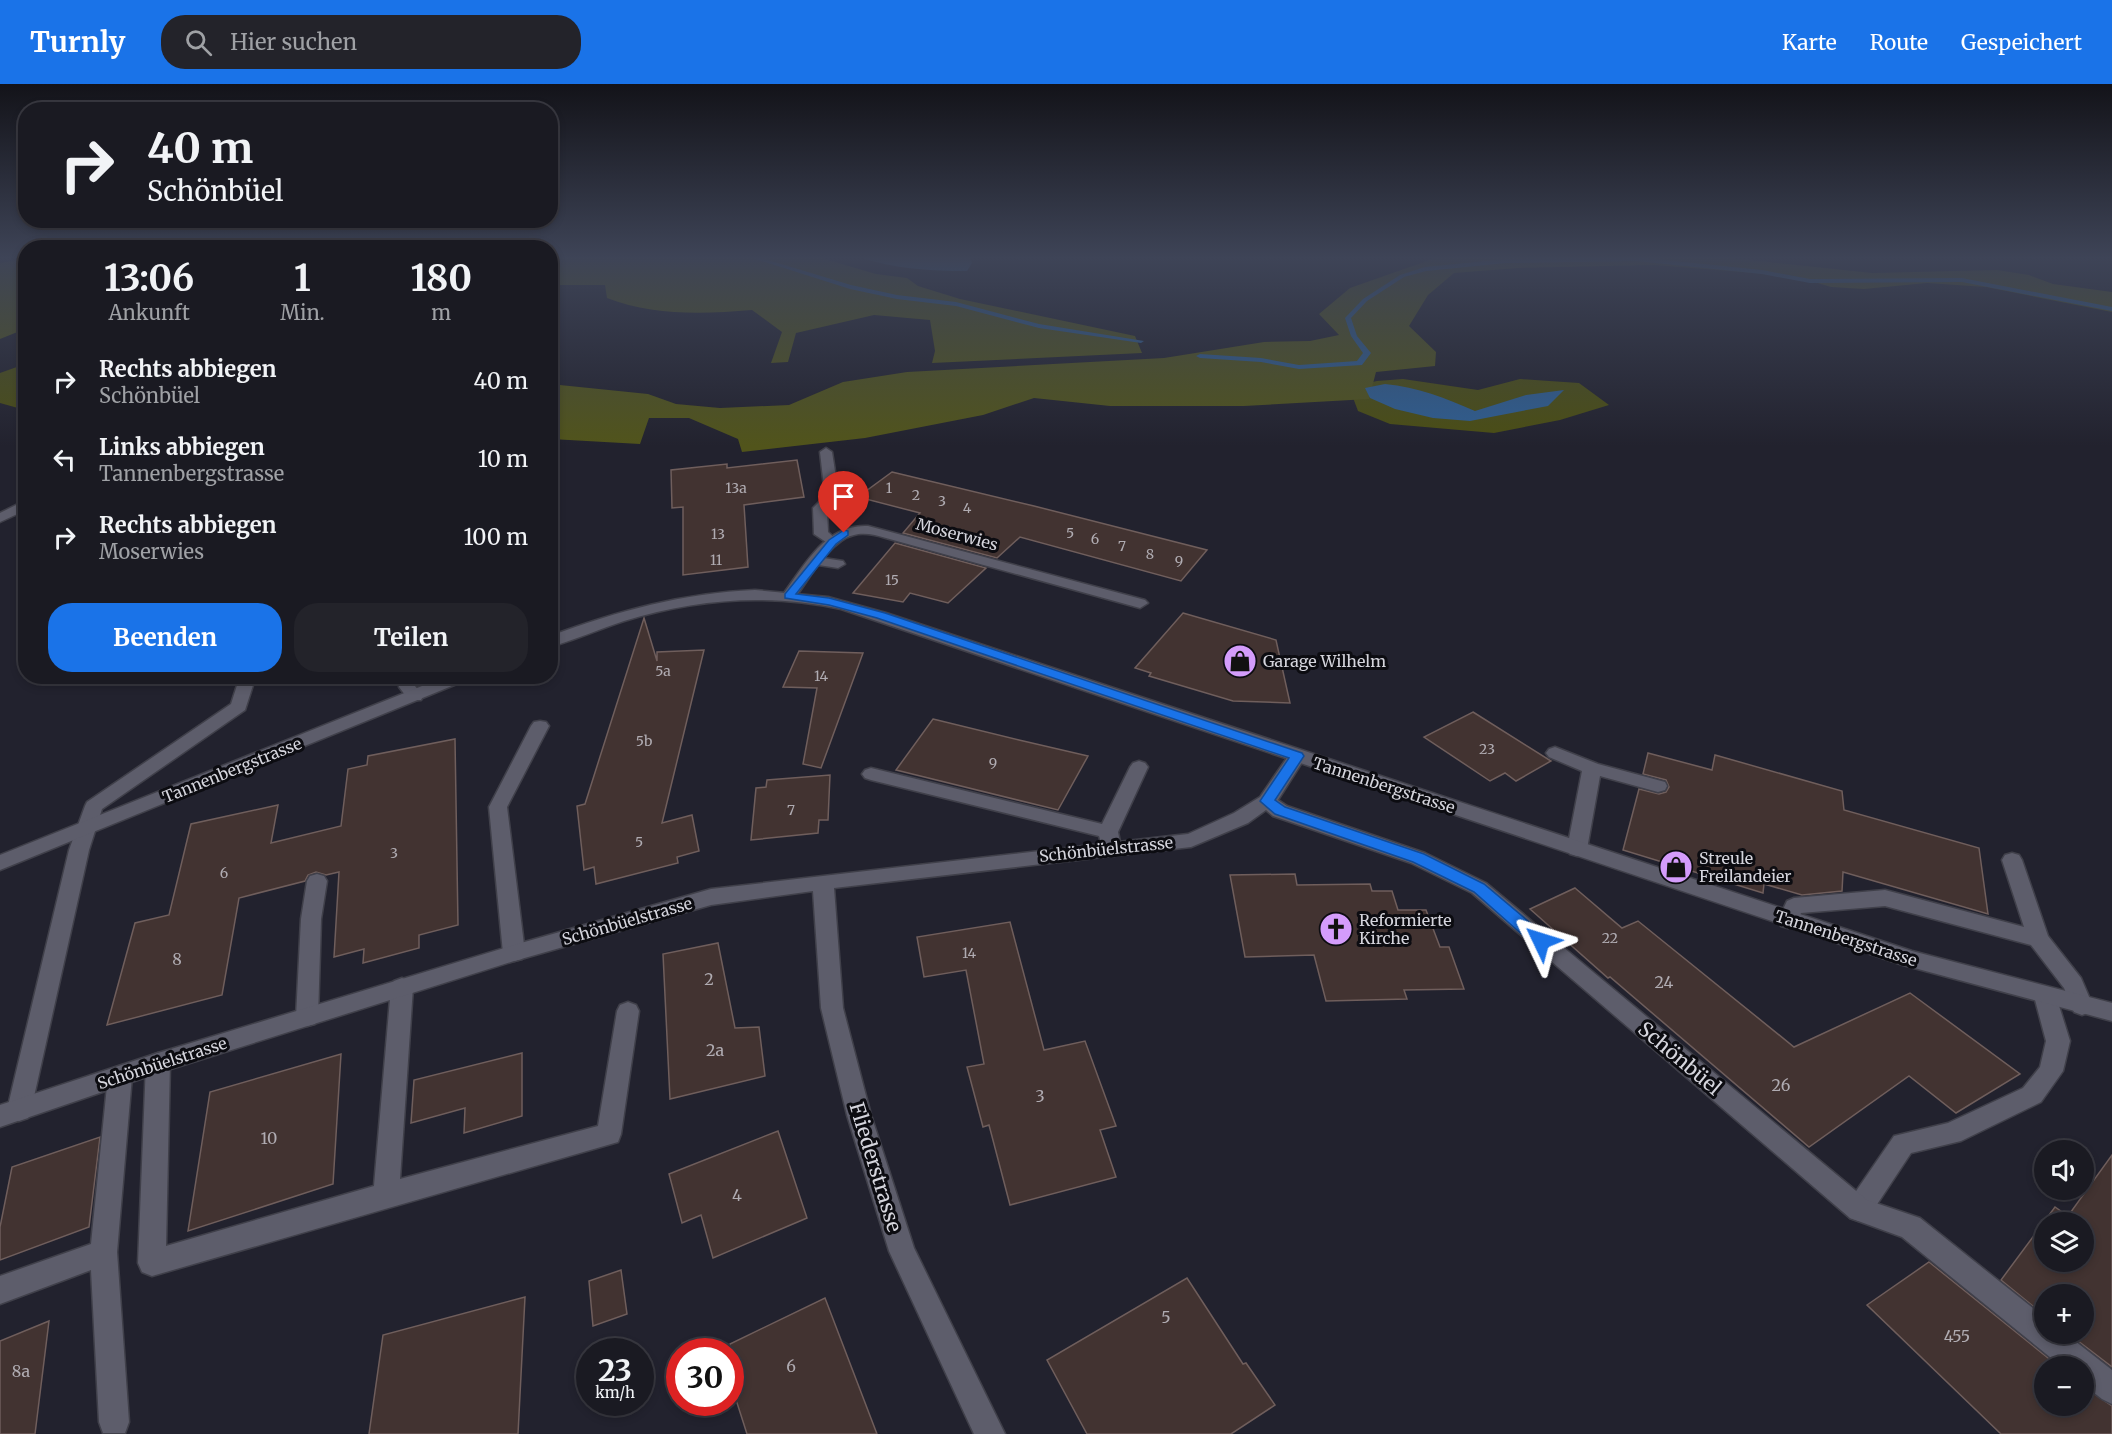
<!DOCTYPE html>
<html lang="de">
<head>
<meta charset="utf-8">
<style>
  body { margin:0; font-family:Merriweather,serif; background:#23232a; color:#f1f3f6; height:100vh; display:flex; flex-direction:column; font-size:22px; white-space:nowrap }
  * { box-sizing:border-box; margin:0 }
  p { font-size:20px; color:#9fa1a5 }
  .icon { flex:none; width:33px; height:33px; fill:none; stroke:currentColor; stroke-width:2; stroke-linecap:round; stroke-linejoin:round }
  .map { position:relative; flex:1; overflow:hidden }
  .sheet { position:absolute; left:18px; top:156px; width:540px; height:444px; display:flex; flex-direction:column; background:#1a1a22; border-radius:24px; box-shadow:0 3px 9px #0003,0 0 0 2px #383840 }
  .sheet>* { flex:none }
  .top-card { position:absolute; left:18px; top:18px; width:540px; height:126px; border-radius:24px; box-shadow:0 3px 9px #0003,0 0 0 2px #383840; background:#1a1a22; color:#f1f3f6; overflow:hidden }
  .fabs { position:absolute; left:2034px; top:1056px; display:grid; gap:12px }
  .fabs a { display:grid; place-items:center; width:60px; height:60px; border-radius:50%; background:#1a1a22; box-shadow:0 3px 9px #0003,0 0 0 2px #383840; font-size:30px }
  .speed { position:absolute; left:576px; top:1254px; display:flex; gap:12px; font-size:30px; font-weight:700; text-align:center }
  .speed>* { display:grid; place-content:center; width:78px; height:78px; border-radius:50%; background:#1a1a22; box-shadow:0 3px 9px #0003,0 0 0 2px #383840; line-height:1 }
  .speed small { font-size:15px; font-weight:400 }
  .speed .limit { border:9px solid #d22; background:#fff; color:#111 }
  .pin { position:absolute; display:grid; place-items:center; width:51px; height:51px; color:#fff; margin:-62px -26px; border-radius:50% 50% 50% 0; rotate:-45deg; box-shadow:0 0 6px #0007 }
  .pin .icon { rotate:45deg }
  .me { position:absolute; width:66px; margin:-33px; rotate:311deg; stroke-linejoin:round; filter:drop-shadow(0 0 4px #0008) }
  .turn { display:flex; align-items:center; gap:21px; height:126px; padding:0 30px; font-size:27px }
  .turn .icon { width:78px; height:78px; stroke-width:2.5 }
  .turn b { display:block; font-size:42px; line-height:51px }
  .eta { display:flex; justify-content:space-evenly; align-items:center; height:102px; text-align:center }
  .eta b { font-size:36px; font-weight:700; line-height:42px }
  .primary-button { display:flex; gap:12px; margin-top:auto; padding:12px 30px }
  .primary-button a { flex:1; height:69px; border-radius:24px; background:#1a73e8; color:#fff; font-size:24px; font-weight:700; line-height:69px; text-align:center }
  .primary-button a+a { background:#23232a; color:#f1f3f6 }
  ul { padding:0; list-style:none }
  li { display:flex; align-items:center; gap:18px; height:78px; padding:0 30px }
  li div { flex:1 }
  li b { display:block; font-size:22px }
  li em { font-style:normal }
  header { display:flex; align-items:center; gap:36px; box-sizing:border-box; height:84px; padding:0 30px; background:#1a73e8; color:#fff }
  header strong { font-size:28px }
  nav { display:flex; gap:33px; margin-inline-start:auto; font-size:21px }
  .search { width:420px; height:54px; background:#23232a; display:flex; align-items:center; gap:15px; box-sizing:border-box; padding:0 21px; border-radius:24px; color:#9fa1a5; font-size:22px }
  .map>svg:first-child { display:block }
  .green { fill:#4b4e13 }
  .forest { fill:#51541b }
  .water { fill:#2f5e91 }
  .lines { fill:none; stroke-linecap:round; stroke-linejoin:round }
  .stream { fill:#2f5e91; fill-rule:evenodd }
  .building { fill:#423331; stroke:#6f5e5c; stroke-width:1.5; fill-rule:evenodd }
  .lane-casing { stroke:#40404a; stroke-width:3 }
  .street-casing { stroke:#40404a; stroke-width:3 }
  .secondary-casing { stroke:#40404a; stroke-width:3 }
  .lane { fill:#5d5d6b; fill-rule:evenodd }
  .street { fill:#5d5d6b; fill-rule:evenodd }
  .secondary { fill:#5d5d6b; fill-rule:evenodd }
  .route { fill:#1a73e8; stroke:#114b97; stroke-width:1.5 }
  .labels { text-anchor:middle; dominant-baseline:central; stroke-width:6; stroke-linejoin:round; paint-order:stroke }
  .number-label { font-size:14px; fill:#b0acb2 }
  .street-label { font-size:16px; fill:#d5d5dd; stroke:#0c0c11 }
  .poi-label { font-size:16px; fill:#d5d5dd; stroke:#0c0c11; text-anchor:start }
  .near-number-label { font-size:16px; fill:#b0acb2 }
  .near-street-label { font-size:20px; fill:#d5d5dd; stroke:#0c0c11 }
</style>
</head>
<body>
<header>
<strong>Turnly</strong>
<div class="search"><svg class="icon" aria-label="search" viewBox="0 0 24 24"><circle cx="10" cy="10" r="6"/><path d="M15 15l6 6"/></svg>Hier suchen</div>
<nav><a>Karte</a><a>Route</a><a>Gespeichert</a></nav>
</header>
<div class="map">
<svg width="2112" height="1350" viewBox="0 0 2112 1350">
  <rect width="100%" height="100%" fill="#22222e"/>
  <g class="green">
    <path d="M25,280V326L0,319V289Z"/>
    <path d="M1403,295L1478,306L1520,295L1579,299L1609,321L1560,336L1494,349L1390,340L1358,327L1352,311L1356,302L1377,297Z"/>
  </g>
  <g class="forest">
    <path d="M551,173H818L876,190L907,194L918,202L960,215L1135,252L1142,269L932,279L935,267L930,236L874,231L796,249L788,278L771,279L782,248L752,226C704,230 652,232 607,214L605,201H551Z"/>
    <path d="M1438,173H1721L1872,189L1997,186L2029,191L2053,200L2112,208V228L1986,203L1927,199L1864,205L1831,203L1794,192L1654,181L1518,184L1454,189L1428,211L1409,242L1436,268L1435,282L1376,288L1369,315L1244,322H1110L1034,314L983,331L865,354L742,368L738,355L689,334H649L640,360L551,355L550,300L648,310L676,320L720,324L789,321L843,298L907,288L1164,274L1264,258L1310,257L1339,251L1319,230L1350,204Z"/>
    <path d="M25,175V245L0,255V179Z"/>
  </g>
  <g class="water">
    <path d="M859,173H970L972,179L967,187C931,187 894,185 859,173Z"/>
    <path d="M1385,300C1418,303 1445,314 1475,327L1526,311L1564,306L1548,322L1470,337L1433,334L1395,325L1370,314L1365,304Z"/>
  </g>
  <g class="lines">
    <g class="stream">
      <path d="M749,173H758L851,201L897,211L956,218L1039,240L1144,257L1141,259L1039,244L956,222L897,215L850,205Z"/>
      <path d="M1636,173L1762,186L1810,195L1962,194L2112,223V227L1962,198L1810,199L1762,190L1636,177L1506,179L1426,187L1404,193L1367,217L1351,234L1357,252L1371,269L1362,281L1299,285L1261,278L1200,274L1196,272L1200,270L1261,274L1299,281L1357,277L1363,269L1351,252L1345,234L1363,215L1400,191L1425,183L1506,175Z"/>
    </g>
  </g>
  <g class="building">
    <path d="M797,376L804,413L744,421L748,483L683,491V423L672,424L671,386L727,380V384Z"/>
    <path d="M892,388L1034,422L1207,466L1181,497L1020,453L997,474L903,449L920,429L858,413Z"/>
    <path d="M895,459L986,484L948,519L910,509L903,518L853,509Z"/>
    <path d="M1183,529L1276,556L1290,619L1233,617L1149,592L1151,589L1135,584Z"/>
    <path d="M644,534L657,577V568L704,566L662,739L692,731L699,767L677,773L678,779L596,800L594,783L584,786L577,722L585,720Z"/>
    <path d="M799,567L863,569L821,684L803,680L817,604L783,603Z"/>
    <path d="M1473,628L1551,677L1516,697L1505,689L1490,697L1424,653Z"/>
    <path d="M933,635L1019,656L1088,672L1058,726L896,686Z"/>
    <path d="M455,655L458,841L419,851V864L363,879L364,865L334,873L339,788L326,791L316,788L308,791L305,797L239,814L222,911L107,941L135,839L169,831L191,740L278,721L271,759L341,742L348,685L367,681L368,672Z"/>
    <path d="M1648,669L1712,686L1715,671L1842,707L1844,726L1979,764L1988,830L1843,788L1842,807L1802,811L1764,800L1763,809L1623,766L1639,705L1659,710L1666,708L1669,703L1666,696L1643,690Z"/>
    <path d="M830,691L828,736H819L818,749L751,756L756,704L766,703L767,696Z"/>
    <path d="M1295,790L1297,801L1370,800L1372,807H1392L1398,826H1426L1440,863H1449L1464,905L1404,906L1407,915L1326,917L1314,871L1245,873L1230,791Z"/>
    <path d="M1575,804L1622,844L1638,837L1794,963L1910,909L2020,990L1956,1029L1909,992L1809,1063L1610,893L1608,894L1530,825Z"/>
    <path d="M1010,838L1044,966L1085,957L1116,1042L1100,1046L1116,1093L1010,1121L989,1041L983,1043L967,983L984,980L966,886L924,893L917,853Z"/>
    <path d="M718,859L735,944L759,943L765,992L670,1015L663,870Z"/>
    <path d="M522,969V1032L464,1049L465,1024L411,1039L414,996Z"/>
    <path d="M341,970L333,1100L188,1147L210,1008Z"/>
    <path d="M778,1047L807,1134L713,1174L701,1131L682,1139L669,1090Z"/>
    <path d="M100,1053L89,1143L0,1176V1143L12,1083Z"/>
    <path d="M2112,1071V1283L2069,1250H2084V1210H2044V1231L2001,1196L2055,1123L2068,1132ZM2044,1138H2084V1178H2044Z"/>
    <path d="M1929,1178L2058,1282H2044V1322H2084V1303L2112,1322V1350H2001L1867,1221Z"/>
    <path d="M621,1186L627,1230L593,1242L589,1197Z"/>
    <path d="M1187,1194L1243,1280L1246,1279L1275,1321L1231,1350H1087L1047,1276Z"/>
    <path d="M525,1213L518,1350H369L383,1251Z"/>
    <path d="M825,1214L877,1350H747L730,1297V1260Z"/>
    <path d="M49,1237L35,1350H0V1257Z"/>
  </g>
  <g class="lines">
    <defs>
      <g id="lane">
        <path d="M826,364L832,368L839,413L827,425L828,448L839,458L832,462L814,450L813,424L825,412L820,368Z"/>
        <path d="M817,473L843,477L845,480L838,484L812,480L810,477L812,474Z"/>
        <path d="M240,592H256L245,626L102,725L89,766L31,1026L28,1034L19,1037L10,1034L7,1026L69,766L85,722L87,718L231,620Z"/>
        <path d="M399,592H415V602L423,612L421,616H409L399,603Z"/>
        <path d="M540,637L546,638L549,642L507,723L525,869L522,875L514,877L506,875L503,869L489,723L531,642L534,638Z"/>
        <path d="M1555,663L1598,680L1665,698L1667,702L1665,706L1658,708L1600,692L1587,765L1584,770L1577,772L1570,770L1567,765L1582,687L1549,673L1546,669L1549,665Z"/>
        <path d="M1139,677L1145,679L1148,683L1118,748L1121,763L1118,768L1111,770L1104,768L1099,752L871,696L865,694L862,690L865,686L871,684L1102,740L1130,683L1133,679Z"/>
        <path d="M2012,769L2019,771L2022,776L2048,852L2081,894L2093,922L2090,928L2082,931L2074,928L2064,904L2031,861L1885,822L1801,829L1795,842L1788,844L1781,842L1778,836L1787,817L1794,814L1885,806L2024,843L2002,776L2005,771Z"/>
        <path d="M317,790L324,792L327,797L321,835L318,933L315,940L307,942L299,940L296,933L301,835L307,797L310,792Z"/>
        <path d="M402,894L410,897L413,903L400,1095L598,1042L617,927L620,921L628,918L636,921L639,927L621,1050L618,1058L152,1192L142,1188L138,1179L146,979L150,972L158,969L166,972L170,979L166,1162L374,1102L391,903L394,897Z"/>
        <path d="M2045,903L2053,906L2056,912L2070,957L2063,987L2041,1018L1961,1057L1911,1069L1868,1134L1859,1137L1850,1134L1846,1125L1850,1116L1894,1052L1948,1039L2023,1004L2040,983L2046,957L2034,912L2037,906Z"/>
        <path d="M120,982L128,985L132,992L117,1168L129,1338L125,1349H103L99,1338L91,1186L0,1220V1192L91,1160L108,992L112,985Z"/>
      </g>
      <g id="street">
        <path d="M26,416V426L0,438V429Z"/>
        <path d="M868,442L1145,516L1148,519L1140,524L886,454C876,451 864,448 854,451C830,456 808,497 794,515H784L781,512L784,509C806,479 826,440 868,442Z"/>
        <path d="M1297,666L1303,668L1306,672L1278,716L1287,722L1425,769L1486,799L1867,1116L1920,1134L2044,1233V1250H2066L2112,1286V1320L2102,1315L2084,1301V1282H2061L1902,1153L1850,1134L1472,809L1411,779L1273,732L1266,726L1248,739L1191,763L834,804L843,924L871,1031L914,1164L1005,1350H974L889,1167L847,1031L821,924L813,807L711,821L514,877L158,989L0,1043V1021L158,969L514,861L711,805L1188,750L1234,729L1260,713L1291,668Z"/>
      </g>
      <g id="secondary">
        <path d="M755,506L828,513L886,529L1912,867L2112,919V937L1903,881L841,525C768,509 695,515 624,537C599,545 575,556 550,563V552C618,527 683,509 755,506Z"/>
        <path d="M447,592H471L469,595L0,786V771Z"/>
      </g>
    </defs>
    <use href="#lane" class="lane-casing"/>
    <use href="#street" class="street-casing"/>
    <use href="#secondary" class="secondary-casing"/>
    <use href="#lane" class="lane"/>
    <use href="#street" class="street"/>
    <use href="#secondary" class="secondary"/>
  </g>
  <linearGradient id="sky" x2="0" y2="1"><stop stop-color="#131319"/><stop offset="0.48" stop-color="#3e4457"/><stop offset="1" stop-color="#3e4457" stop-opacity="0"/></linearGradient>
  <rect width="2112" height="362" fill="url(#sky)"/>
  <path class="route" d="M844,446L848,447V451L836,460L796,510L829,514L885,529L1302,669L1304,672L1275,716L1285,723L1424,770L1484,800L1547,853L1549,857L1547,862L1541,863L1535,862L1474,808L1413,778L1275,730L1260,717L1289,674L877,534L829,521L785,514V510L829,456Z"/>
  <defs>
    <symbol id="shop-disc" viewBox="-11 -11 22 22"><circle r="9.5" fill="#d49cfb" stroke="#0c0c11"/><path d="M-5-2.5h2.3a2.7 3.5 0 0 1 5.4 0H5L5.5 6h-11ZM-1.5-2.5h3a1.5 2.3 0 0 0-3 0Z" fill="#111"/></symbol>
    <symbol id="church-disc" viewBox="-11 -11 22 22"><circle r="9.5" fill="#d49cfb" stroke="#0c0c11"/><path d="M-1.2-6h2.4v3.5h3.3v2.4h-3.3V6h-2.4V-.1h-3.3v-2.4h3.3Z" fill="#111"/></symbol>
  </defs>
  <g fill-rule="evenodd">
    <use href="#shop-disc" x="1221" y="558" width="38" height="38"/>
    <use href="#shop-disc" x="1657" y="764" width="38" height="38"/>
    <use href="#church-disc" x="1317" y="826" width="38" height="38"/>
  </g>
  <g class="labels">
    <g class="number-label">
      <text x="736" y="404">13a</text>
      <text x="889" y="404">1</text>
      <text x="916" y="411">2</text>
      <text x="942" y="417">3</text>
      <text x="967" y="424">4</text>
      <text x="1070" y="449">5</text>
      <text x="718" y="450">13</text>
      <text x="1095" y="455">6</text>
      <text x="1122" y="462">7</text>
      <text x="1150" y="470">8</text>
      <text x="716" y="476">11</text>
      <text x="1179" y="477">9</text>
      <text x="892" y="496">15</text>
      <text x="663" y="587">5a</text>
      <text x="821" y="592">14</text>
      <text x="644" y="657">5b</text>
      <text x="1487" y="665">23</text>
      <text x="993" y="679">9</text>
      <text x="791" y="726">7</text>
      <text x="639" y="758">5</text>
      <text x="394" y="769">3</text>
      <text x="224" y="789">6</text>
      <text x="1610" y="854">22</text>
      <text x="969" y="869">14</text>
    </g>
    <g class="street-label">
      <text transform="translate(957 450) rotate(15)">Moserwies</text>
      <text transform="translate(232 686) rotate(-22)">Tannenbergstrasse</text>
      <text transform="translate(1384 701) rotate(18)">Tannenbergstrasse</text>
      <text transform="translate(1106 765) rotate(-6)">Schönbüelstrasse</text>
      <text transform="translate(627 837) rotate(-16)">Schönbüelstrasse</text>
      <text transform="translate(1846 854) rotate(18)">Tannenbergstrasse</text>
      <text transform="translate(162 979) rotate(-18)">Schönbüelstrasse</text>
    </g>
    <g class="poi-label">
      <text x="1263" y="577">Garage Wilhelm</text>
      <text x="1699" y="774">Streule<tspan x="1699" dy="18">Freilandeier</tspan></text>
      <text x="1359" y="836">Reformierte<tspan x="1359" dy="18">Kirche</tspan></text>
    </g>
    <g class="near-number-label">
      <text x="177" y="875">8</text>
      <text x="709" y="895">2</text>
      <text x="1664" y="898">24</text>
      <text x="715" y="966">2a</text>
      <text x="1781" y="1001">26</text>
      <text x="1040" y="1012">3</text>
      <text x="269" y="1054">10</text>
      <text x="737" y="1111">4</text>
      <text x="1166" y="1233">5</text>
      <text x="1957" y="1252">455</text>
      <text x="791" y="1282">6</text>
      <text x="21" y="1287">8a</text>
    </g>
    <g class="near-street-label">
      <text transform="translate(1680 974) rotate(40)">Schönbüel</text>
      <text transform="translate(876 1083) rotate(73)">Fliederstrasse</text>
    </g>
  </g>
</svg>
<div class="fabs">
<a><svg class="icon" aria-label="sound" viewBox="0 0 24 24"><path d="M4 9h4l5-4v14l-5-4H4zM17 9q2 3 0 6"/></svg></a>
<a><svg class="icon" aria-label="layers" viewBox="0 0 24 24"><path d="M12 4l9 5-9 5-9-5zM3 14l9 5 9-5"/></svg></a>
<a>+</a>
<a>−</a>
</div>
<div class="speed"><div>23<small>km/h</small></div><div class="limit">30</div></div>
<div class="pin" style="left:844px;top:449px;background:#d93025"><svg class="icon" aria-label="arrive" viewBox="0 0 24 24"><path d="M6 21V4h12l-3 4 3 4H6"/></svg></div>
<svg class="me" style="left:1541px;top:857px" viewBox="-20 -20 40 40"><path d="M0-17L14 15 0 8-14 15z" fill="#1a73e8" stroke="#fff" stroke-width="4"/></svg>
<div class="top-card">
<div class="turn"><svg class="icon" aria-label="right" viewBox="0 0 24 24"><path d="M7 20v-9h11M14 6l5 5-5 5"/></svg><div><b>40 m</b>Schönbüel</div></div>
</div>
<section class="sheet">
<div class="eta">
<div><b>13:06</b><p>Ankunft</p></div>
<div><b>1</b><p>Min.</p></div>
<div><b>180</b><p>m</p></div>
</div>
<ul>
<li><svg class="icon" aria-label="right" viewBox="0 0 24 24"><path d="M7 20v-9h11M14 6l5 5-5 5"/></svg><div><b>Rechts abbiegen</b><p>Schönbüel</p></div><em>40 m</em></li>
<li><svg class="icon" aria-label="left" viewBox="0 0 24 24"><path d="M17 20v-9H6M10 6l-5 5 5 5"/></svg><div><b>Links abbiegen</b><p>Tannenbergstrasse</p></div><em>10 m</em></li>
<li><svg class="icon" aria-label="right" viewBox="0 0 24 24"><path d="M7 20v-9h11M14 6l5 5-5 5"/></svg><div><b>Rechts abbiegen</b><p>Moserwies</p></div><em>100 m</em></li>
</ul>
<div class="primary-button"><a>Beenden</a><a>Teilen</a></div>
</section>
</div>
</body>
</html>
